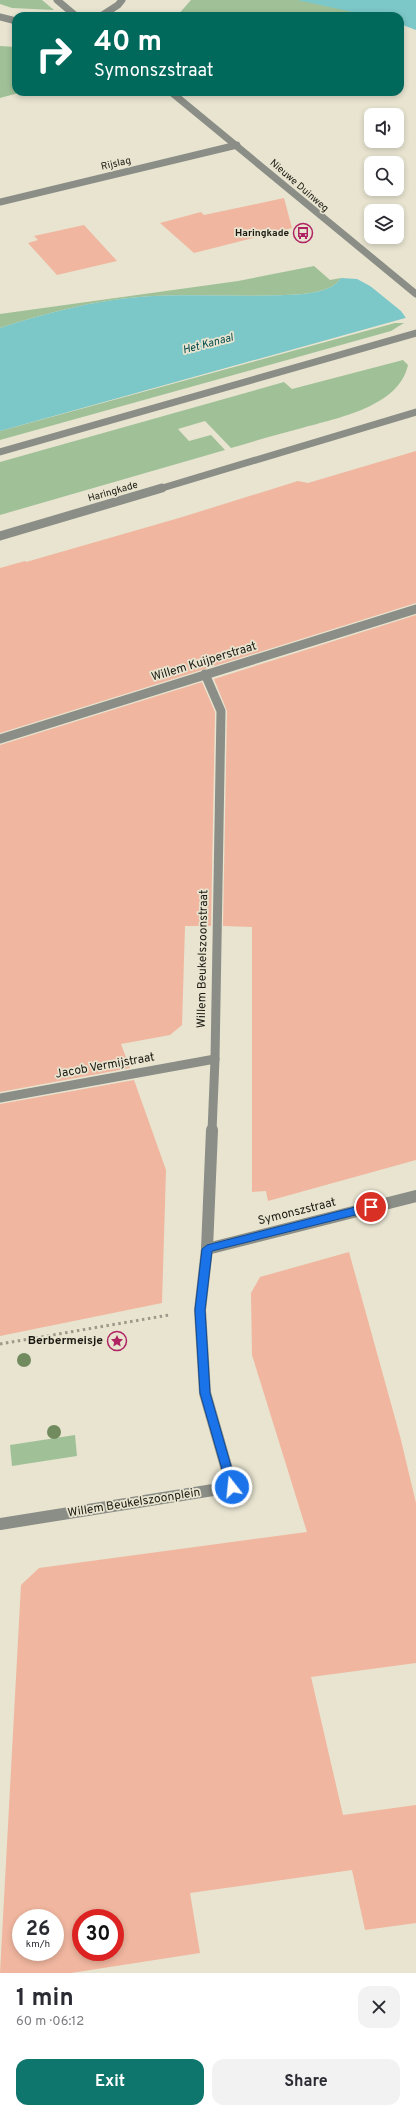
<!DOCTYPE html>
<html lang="en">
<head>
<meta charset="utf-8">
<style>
  body { margin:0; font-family:Overpass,sans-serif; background:#f2f2f3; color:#2b2b33; height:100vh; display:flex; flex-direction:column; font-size:15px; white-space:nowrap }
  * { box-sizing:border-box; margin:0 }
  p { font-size:13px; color:#7c7c81 }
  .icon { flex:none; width:22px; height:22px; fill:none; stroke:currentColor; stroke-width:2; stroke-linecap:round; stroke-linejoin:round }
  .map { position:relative; height:1973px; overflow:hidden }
  .panel { display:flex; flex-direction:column; background:#fff; flex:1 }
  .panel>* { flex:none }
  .banner { position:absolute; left:12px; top:12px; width:392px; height:84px; border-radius:12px; box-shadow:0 2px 6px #0003; background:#00695c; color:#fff; overflow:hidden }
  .fabs { position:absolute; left:364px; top:108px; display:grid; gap:8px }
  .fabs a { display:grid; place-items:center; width:40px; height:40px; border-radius:8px; background:#fff; box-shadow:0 2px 6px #0003; font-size:20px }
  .speed { position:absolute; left:12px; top:1909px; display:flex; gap:8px; font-size:20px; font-weight:700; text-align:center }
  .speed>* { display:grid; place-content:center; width:52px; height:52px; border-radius:50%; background:#fff; box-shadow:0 2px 6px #0003; line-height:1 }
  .speed small { font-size:10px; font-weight:400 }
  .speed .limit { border:6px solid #d22; background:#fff; color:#111 }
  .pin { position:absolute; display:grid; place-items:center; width:34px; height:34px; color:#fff; margin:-17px; border:2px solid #fff; border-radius:50%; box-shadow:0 1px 4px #0007 }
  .me { position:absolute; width:44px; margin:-22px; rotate:344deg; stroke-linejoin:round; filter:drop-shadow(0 0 3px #0008) }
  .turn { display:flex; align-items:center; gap:14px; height:84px; padding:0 16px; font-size:18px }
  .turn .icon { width:52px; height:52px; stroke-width:2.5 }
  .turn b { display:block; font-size:28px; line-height:34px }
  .round { display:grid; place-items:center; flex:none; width:42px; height:42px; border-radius:12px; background:#f2f2f3 }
  .summary { display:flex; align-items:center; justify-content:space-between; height:68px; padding:0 16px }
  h1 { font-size:24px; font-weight:700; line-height:30px }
  .cta { display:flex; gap:8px; margin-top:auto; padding:8px 16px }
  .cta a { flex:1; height:46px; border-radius:12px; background:#0f766e; color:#fff; font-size:16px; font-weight:700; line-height:46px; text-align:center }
  .cta a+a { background:#f2f2f3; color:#2b2b33 }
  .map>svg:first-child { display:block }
  .green { fill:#a0c198 }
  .water { fill:#7cc7c8 }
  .pier { fill:#e8e4d0 }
  .building { fill:#f0b69f; fill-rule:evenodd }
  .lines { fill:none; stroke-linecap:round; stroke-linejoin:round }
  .path { stroke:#9c998a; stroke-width:3; stroke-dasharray:2.5 3.5; stroke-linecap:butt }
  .service { stroke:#8b8e86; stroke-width:7 }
  .minor-far2 { stroke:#8b8e86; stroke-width:7 }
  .minor-far1 { stroke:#8b8e86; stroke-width:9 }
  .minor { stroke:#8b8e86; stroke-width:12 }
  .tree { fill:#718a5e }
  .route { fill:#1a73e8; stroke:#114b97 }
  .labels { text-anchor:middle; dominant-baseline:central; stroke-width:3.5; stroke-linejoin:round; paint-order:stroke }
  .far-street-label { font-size:10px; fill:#1a1811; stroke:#e8e4d0 }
  .far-poi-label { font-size:10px; font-weight:bold; fill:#1a1811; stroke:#e8e4d0; text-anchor:end }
  .far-water-label { font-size:11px; font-style:italic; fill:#00494a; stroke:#e8e4d0 }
  .street-label { font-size:12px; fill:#1a1811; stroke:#e8e4d0 }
  .poi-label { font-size:12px; font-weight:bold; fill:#1a1811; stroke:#e8e4d0; text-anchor:end }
</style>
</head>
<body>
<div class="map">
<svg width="416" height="1973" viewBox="0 0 416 1973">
  <rect width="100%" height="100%" fill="#e8e4d0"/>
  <g class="green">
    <path d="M0,0H42L54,10L12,8L0,4Z"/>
    <path d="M191,0H416L395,12L379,16H177Z"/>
    <path d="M0,46L16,47V92H22L0,98Z"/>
    <path d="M314,266L330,280L341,278C333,290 317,292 304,294C249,298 194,293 139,297C92,301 45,313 0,328V314L238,281Z"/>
    <path d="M395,323H404L391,331L0,440V431Z"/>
    <path d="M403,360L408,365C399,407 337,418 302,428C278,434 255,441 231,448L205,421L178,429L189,441L211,435L225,450L0,515V462L284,382L292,389Z"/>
    <path d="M75,1435L77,1456L12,1466L10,1445Z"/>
  </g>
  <g class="water">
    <path d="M297,0H416V30L400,24V16H371Z"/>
    <path d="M416,274V315L0,431V328C45,313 92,301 139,297C194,293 249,298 304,294C317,292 333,290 341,278L357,279L372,287Z"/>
  </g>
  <path class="pier" d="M416,272V317L405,320L406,318L401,311L364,281L372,284Z"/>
  <g class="building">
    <path d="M284,198L292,228L194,253L160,223L201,212L204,215Z"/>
    <path d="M84,225L117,261L57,275L28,243L38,240L34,236Z"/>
    <path d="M416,451V603L0,733V568L25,561L26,562L179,518L298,481L308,483Z"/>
    <path d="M416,615V1160L268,1201L266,1191L252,1192V927L223,926L227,711L214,679Z"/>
    <path d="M202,682L215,712L211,926H185L182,1025L170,1035L121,1044L130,1068L0,1092V745Z"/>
    <path d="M134,1080L166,1170L162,1303L0,1336V1104Z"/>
    <path d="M349,1252L400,1436L416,1503V1663L311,1677L343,1815L416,1805V1923L365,1930L352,1870L190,1893L200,1953L71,1973H0L21,1585L39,1568L307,1532L252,1355L251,1293L260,1277ZM21,1918H55V1952H21ZM81,1918H115V1952H81Z"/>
  </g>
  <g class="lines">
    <path class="path" d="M0,1344L169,1315"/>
    <path class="service" d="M0,452L416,333"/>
    <g class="minor-far2">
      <path d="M57,0L76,16"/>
      <path d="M101,16L118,5L122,0"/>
      <path d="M0,17L16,21"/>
      <path d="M171,92L416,294"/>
      <path d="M0,202L237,145"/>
      <path d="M159,489L416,412"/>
    </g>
    <g class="minor-far1">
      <path d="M0,536L162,488"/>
      <path d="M205,674L221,711L215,1059L212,1131"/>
      <path d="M0,739L416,609"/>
      <path d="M0,1098L215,1059"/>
    </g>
    <g class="minor">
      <path d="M207,1249L416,1196"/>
      <path d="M0,1524L232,1487L205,1393L200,1310L207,1249L212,1130"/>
    </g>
  </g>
  <g class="tree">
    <circle cx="24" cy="1360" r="7"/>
    <circle cx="54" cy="1432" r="7"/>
  </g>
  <path class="route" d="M371,1203L376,1207L375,1210L212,1251L205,1310L210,1393L237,1487L232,1492L228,1490L200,1393L195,1310L202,1249L207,1245Z"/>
  <defs>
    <symbol id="bus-ring" viewBox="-11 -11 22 22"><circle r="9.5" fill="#e8e4d0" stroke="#af2362" stroke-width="1.5"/><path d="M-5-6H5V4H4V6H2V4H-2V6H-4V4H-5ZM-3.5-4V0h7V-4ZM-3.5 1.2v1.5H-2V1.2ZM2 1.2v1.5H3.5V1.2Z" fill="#af2362"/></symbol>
    <symbol id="sight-ring" viewBox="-11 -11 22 22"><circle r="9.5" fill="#e8e4d0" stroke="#af2362" stroke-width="1.5"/><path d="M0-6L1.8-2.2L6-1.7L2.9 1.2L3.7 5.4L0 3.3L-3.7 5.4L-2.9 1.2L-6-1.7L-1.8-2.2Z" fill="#af2362"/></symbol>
  </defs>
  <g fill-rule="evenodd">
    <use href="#bus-ring" x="292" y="222" width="22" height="22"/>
    <use href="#sight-ring" x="106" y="1330" width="22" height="22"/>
  </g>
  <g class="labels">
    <g class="far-street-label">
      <text transform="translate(116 164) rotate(-13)">Rijslag</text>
      <text transform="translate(299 186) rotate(41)">Nieuwe Duinweg</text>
      <text transform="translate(113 492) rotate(-16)">Haringkade</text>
    </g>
    <g class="far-poi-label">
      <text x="289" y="233">Haringkade</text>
    </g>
    <g class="far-water-label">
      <text transform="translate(208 344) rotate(-15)">Het Kanaal</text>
    </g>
    <g class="street-label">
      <text transform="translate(204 662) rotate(-17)">Willem Kuijperstraat</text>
      <text transform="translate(203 959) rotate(-89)">Willem Beukelszoonstraat</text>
      <text transform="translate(105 1066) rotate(-10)">Jacob Vermijstraat</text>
      <text transform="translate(297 1212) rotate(-14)">Symonszstraat</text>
      <text transform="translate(134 1503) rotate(-9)">Willem Beukelszoonplein</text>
    </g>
    <g class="poi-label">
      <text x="103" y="1341">Berbermeisje</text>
    </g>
  </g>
</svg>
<div class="fabs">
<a><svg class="icon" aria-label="sound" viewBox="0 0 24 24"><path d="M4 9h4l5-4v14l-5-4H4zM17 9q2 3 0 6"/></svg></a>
<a><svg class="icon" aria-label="search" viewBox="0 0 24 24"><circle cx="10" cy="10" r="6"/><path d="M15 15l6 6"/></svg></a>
<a><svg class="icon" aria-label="layers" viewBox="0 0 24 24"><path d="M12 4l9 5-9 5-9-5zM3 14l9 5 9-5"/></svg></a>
</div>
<div class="speed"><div>26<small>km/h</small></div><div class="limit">30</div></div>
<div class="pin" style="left:371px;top:1207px;background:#d93025"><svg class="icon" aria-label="arrive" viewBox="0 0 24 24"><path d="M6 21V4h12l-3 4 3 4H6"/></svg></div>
<svg class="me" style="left:232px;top:1487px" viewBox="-20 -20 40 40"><circle r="17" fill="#1a73e8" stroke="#fff" stroke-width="3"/><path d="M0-11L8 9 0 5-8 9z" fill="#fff"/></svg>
<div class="banner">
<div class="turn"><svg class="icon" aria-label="right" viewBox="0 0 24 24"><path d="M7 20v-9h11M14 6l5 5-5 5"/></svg><div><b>40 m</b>Symonszstraat</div></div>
</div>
</div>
<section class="panel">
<div class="summary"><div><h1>1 min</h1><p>60 m · 06:12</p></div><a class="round"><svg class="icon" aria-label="close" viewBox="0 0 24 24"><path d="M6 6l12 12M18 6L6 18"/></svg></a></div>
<div class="cta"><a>Exit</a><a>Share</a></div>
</section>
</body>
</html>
